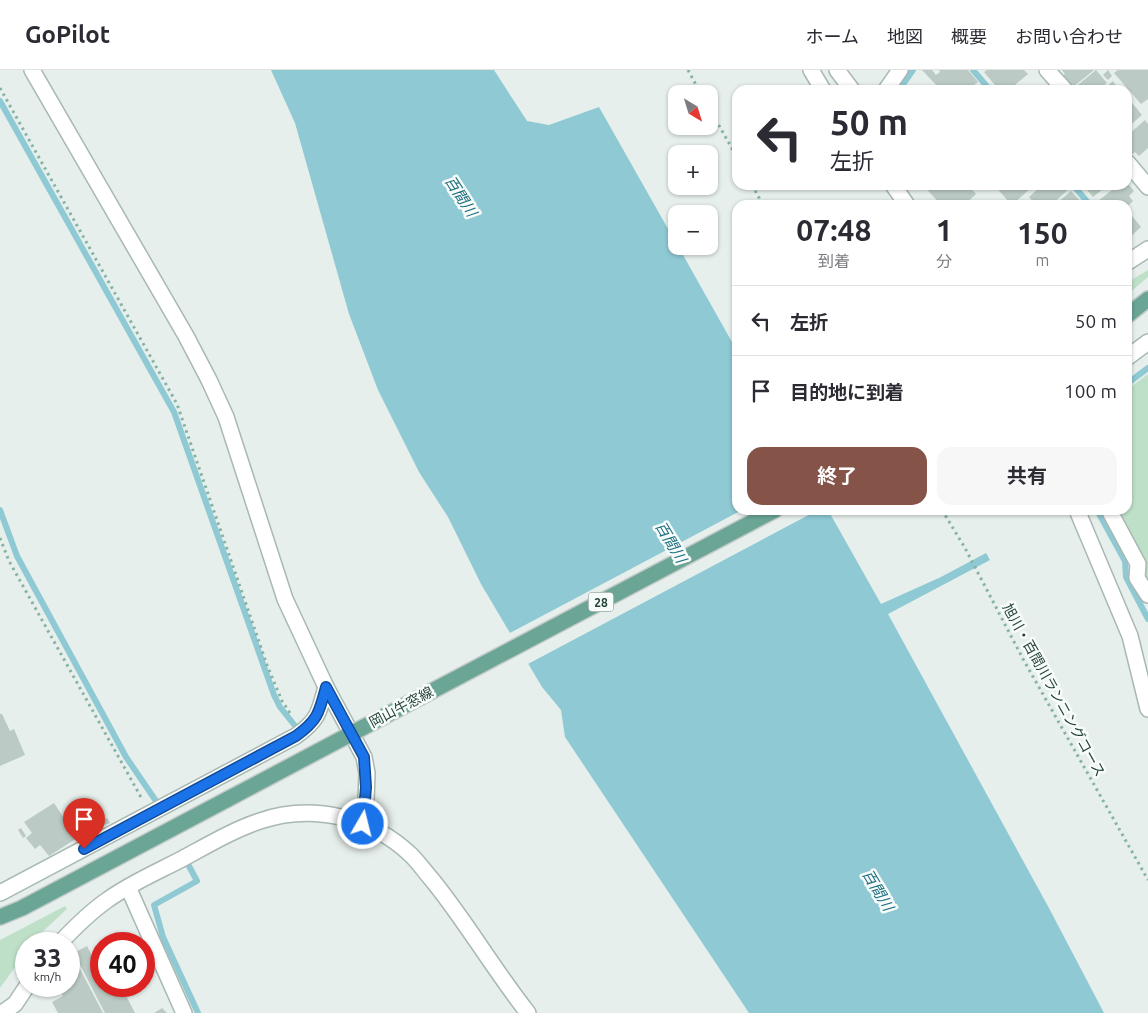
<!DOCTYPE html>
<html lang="ja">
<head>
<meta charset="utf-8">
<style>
  body { margin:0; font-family:Ubuntu,"Noto Sans JP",sans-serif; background:#f7f7f7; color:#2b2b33; height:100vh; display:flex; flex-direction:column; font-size:19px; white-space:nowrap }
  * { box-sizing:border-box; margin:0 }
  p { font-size:16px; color:#7c7c81 }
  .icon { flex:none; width:28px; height:28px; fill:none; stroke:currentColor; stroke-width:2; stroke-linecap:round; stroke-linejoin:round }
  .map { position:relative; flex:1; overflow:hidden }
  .sheet { position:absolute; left:732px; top:130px; width:400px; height:315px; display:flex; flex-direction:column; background:#fff; border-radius:15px; box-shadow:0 1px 4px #0004 }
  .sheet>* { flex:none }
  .guide { position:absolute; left:732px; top:15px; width:400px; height:105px; border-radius:15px; box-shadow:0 1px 4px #0004; background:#fff; color:#2b2b33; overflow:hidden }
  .needle { width:32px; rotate:142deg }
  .tools { position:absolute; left:668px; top:15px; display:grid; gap:10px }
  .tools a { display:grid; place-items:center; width:50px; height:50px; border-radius:10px; background:#fff; box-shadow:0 1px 4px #0004; font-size:25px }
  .speed { position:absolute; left:15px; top:862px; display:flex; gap:10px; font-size:25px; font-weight:700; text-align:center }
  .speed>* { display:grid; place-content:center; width:65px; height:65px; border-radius:50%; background:#fff; box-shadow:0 1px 4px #0004; line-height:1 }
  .speed small { font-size:12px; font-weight:400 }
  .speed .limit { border:8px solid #d22; background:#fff; color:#111 }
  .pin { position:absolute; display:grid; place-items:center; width:42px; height:42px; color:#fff; margin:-51px -21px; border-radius:50% 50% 50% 0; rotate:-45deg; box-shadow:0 0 5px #0007 }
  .pin .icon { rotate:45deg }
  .me { position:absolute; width:55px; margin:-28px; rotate:8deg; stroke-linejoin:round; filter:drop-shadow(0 0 4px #0008) }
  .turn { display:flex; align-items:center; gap:18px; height:105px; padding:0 15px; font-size:22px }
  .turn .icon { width:65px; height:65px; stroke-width:2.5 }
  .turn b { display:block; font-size:35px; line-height:42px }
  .eta { display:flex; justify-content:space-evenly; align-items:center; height:85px; text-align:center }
  .eta b { font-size:30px; font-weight:700; line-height:35px }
  .primary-button { display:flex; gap:10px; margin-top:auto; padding:10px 15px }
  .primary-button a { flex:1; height:58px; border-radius:15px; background:#855347; color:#fff; font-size:20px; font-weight:700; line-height:58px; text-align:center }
  .primary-button a+a { background:#f7f7f7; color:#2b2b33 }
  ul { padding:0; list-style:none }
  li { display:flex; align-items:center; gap:15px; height:70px; padding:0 15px; border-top:1px solid #e1e1e2 }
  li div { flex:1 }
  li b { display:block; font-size:19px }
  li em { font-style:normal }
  header { display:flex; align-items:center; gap:30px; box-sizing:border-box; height:70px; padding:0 25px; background:#fff; border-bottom:1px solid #e1e1e2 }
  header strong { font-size:24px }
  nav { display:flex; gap:28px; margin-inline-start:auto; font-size:18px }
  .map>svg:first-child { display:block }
  .green { fill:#bfe0c8 }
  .water { fill:#8ec9d4 }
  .pier { fill:#e6efeb }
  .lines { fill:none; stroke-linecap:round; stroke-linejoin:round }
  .stream { stroke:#8ec9d4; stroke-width:6 }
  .building { fill:#bbcac4 }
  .minor-casing { stroke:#a8b8b2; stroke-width:18 }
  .tertiary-casing { stroke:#a8b8b2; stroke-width:18 }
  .primary-casing { stroke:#c2cac8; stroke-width:18 }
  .path { stroke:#86b3a5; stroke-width:3; stroke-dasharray:2.5 4; stroke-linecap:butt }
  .minor { stroke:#fff; stroke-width:15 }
  .tertiary { stroke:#fff; stroke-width:15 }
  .primary { stroke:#6aa596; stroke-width:15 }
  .primary-bridge-casing { stroke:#c2cac8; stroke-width:18; stroke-linecap:butt }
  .primary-bridge { stroke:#6aa596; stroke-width:15 }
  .route-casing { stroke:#114b97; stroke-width:12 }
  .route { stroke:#1a73e8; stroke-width:9 }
  .labels { text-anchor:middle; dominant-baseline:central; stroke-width:5; stroke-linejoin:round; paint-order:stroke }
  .shield { fill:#f7fbf9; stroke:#637a73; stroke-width:1 }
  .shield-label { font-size:12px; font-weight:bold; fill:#24423a }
  .street-label { font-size:14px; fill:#24423a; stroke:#f7fbf9 }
  .water-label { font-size:15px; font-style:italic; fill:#1c6f80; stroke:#f7fbf9 }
</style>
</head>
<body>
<header>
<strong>GoPilot</strong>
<nav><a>ホーム</a><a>地図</a><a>概要</a><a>お問い合わせ</a></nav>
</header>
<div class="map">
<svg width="1148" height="943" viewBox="0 0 1148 943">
  <rect width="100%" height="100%" fill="#e6efeb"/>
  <g class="green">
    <path d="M1148,200V207L1128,224V212Z"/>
    <path d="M1148,304V515L1144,507L1146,491L1119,440H1128V319Z"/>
    <path d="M65,836L67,839L40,864L32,874H26V882L0,918V870Z"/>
  </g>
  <path class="water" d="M271,0H494L527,51L549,55L599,37L676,173V176H678L737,281L738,440H828L881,534L941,507L986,483L990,490L888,544L1050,840L1104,943H749L565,667L561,640L542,617L481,514L448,447L419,402L378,320L349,244L295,53Z"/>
  <path class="pier" d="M742,440H818L526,595L508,564Z"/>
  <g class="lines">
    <g class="stream">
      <path d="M973,0L990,20"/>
      <path d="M899,20L913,0"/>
      <path d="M0,31L174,342L274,625L280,637L296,657"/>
      <path d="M1073,115L1090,135"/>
      <path d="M1128,313L1148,298"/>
      <path d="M0,440L17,486L126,687L156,731"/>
      <path d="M1097,440L1125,491L1126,507L1148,549"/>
      <path d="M189,796L197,811L154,835L163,867L198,943"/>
    </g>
  </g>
  <g class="building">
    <path d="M922,0H932L936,5L940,2L939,0H968L978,12L967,20H941Z"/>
    <path d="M987,0H1024L1028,4L1009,20H999L984,2Z"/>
    <path d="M1062,0H1094L1073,17L1063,5L1065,4Z"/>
    <path d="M1096,0L1107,13L1098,20H1074L1073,19Z"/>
    <path d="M1108,0L1112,6L1108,10L1103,5Z"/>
    <path d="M1118,0H1148V29L1141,34L1114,3Z"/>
    <path d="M1113,11L1115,14L1121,20H1108L1106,17Z"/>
    <path d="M1128,28L1142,45L1128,57Z"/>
    <path d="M1145,50L1148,54V78L1139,86L1135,82L1130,86L1128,83V68L1129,66L1128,65Z"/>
    <path d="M923,115H968L976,124L964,135H941Z"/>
    <path d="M994,115H1029L1031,118L1014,133L1011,130L1009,132Z"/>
    <path d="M1042,115H1066L1069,119L1051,135H1036L1029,127Z"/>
    <path d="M1083,115H1108L1093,127Z"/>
    <path d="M1118,115H1129L1134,121L1129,126L1133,131L1129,135H1099L1097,132Z"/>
    <path d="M1071,121L1084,135H1055Z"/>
    <path d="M1128,141L1141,157L1128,169Z"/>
    <path d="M0,644H2L10,661L14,659L25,685L0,696Z"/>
    <path d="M54,733L77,768L49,786L40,775L35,779L26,768L32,763L24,752Z"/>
    <path d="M76,735L85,751L90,748L98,762L80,773L63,743Z"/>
    <path d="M107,748L110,753L104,755L102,750Z"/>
    <path d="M21,758L26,766L23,768L18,760Z"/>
    <path d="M87,876L95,892L101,889V916H121L135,943H105L74,883Z"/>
    <path d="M80,899L103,943H58L52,932L63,926L58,916H69V905Z"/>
    <path d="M162,938L167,943H154Z"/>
  </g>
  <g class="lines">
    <defs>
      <g id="minor">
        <path d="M837,0L852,20"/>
        <path d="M1047,0L1065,20"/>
        <path d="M886,20L900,0"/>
        <path d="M1128,93L1148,117"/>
        <path d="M1109,440L1138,494L1137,508L1148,525"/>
        <path d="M128,817L184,943"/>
        <path d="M0,823L296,666C318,650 319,643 326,617"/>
      </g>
      <g id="tertiary">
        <path d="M32,0L186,266L209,310L226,347L285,529L326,617L364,687L367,703L366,731L363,754"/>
        <path d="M811,0L823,20"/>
        <path d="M893,115L907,135"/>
        <path d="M1128,192L1148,179"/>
        <path d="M1128,287L1148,272"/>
        <path d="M1077,440L1130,566L1148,639"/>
        <path d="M59,874C74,858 89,843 106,831C129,814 157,802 182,789C208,775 233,760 260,751C313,733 371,747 411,785C419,793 426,803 433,811C467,853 494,900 528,943"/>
        <path d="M2,943L15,934L27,916"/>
      </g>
      <g id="primary">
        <path d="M1128,245L1148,229"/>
        <path d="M362,658L775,440"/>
        <path d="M0,847L22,838L228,729"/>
      </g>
    </defs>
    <use href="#minor" class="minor-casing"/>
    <use href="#tertiary" class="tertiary-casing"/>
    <use href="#primary" class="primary-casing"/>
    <g class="path">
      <path d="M688,0L701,24"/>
      <path d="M0,18L177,334L267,595L282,631L292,646"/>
      <path d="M709,38L738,89"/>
      <path d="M752,115L763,135"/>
      <path d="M942,440L965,478L1023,589L1148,810"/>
      <path d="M0,468L9,491L142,729"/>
    </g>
    <use href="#minor" class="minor"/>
    <use href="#tertiary" class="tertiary"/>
    <use href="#primary" class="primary"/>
    <defs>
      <path id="primary-bridge" d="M228,729L362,658"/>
    </defs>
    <use href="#primary-bridge" class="primary-bridge-casing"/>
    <use href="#primary-bridge" class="primary-bridge"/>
  </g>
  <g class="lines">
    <defs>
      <path id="route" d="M84,779L296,666C318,650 319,643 326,617L364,687L366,717L363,754"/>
    </defs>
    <use href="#route" class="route-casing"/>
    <use href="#route" class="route"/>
  </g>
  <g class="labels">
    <rect class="shield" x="588.5" y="522.5" width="25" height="19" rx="4"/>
    <g class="shield-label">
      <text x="601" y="532">28</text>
    </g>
    <g class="street-label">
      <text transform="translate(1054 620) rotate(61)">旭川・百間川ランニングコース</text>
      <text transform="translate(401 637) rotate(-28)">岡山牛窓線</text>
    </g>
    <g class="water-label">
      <text transform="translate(461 126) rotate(57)">百間川</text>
      <text transform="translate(671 472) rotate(59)">百間川</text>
      <text transform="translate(878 820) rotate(59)">百間川</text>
    </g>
  </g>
</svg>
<div class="tools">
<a><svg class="needle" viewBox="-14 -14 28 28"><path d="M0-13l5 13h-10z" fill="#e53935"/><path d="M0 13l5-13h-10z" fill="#7c7c81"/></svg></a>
<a>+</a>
<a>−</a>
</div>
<div class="speed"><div>33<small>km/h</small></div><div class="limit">40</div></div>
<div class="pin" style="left:84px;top:779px;background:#d93025"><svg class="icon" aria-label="arrive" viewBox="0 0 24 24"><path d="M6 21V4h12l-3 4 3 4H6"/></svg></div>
<svg class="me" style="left:363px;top:754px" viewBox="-20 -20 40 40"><circle r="17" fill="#1a73e8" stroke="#fff" stroke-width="3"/><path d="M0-11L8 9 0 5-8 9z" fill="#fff"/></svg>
<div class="guide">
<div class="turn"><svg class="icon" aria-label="left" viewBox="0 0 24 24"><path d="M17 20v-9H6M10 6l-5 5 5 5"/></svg><div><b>50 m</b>左折</div></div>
</div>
<section class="sheet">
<div class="eta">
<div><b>07:48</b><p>到着</p></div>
<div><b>1</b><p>分</p></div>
<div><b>150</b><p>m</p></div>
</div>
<ul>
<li><svg class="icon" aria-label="left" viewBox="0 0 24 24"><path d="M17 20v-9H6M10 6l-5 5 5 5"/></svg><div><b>左折</b></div><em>50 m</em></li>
<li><svg class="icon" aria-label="arrive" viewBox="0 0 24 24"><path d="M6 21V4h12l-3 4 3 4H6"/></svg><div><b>目的地に到着</b></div><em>100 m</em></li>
</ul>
<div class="primary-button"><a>終了</a><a>共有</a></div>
</section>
</div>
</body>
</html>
